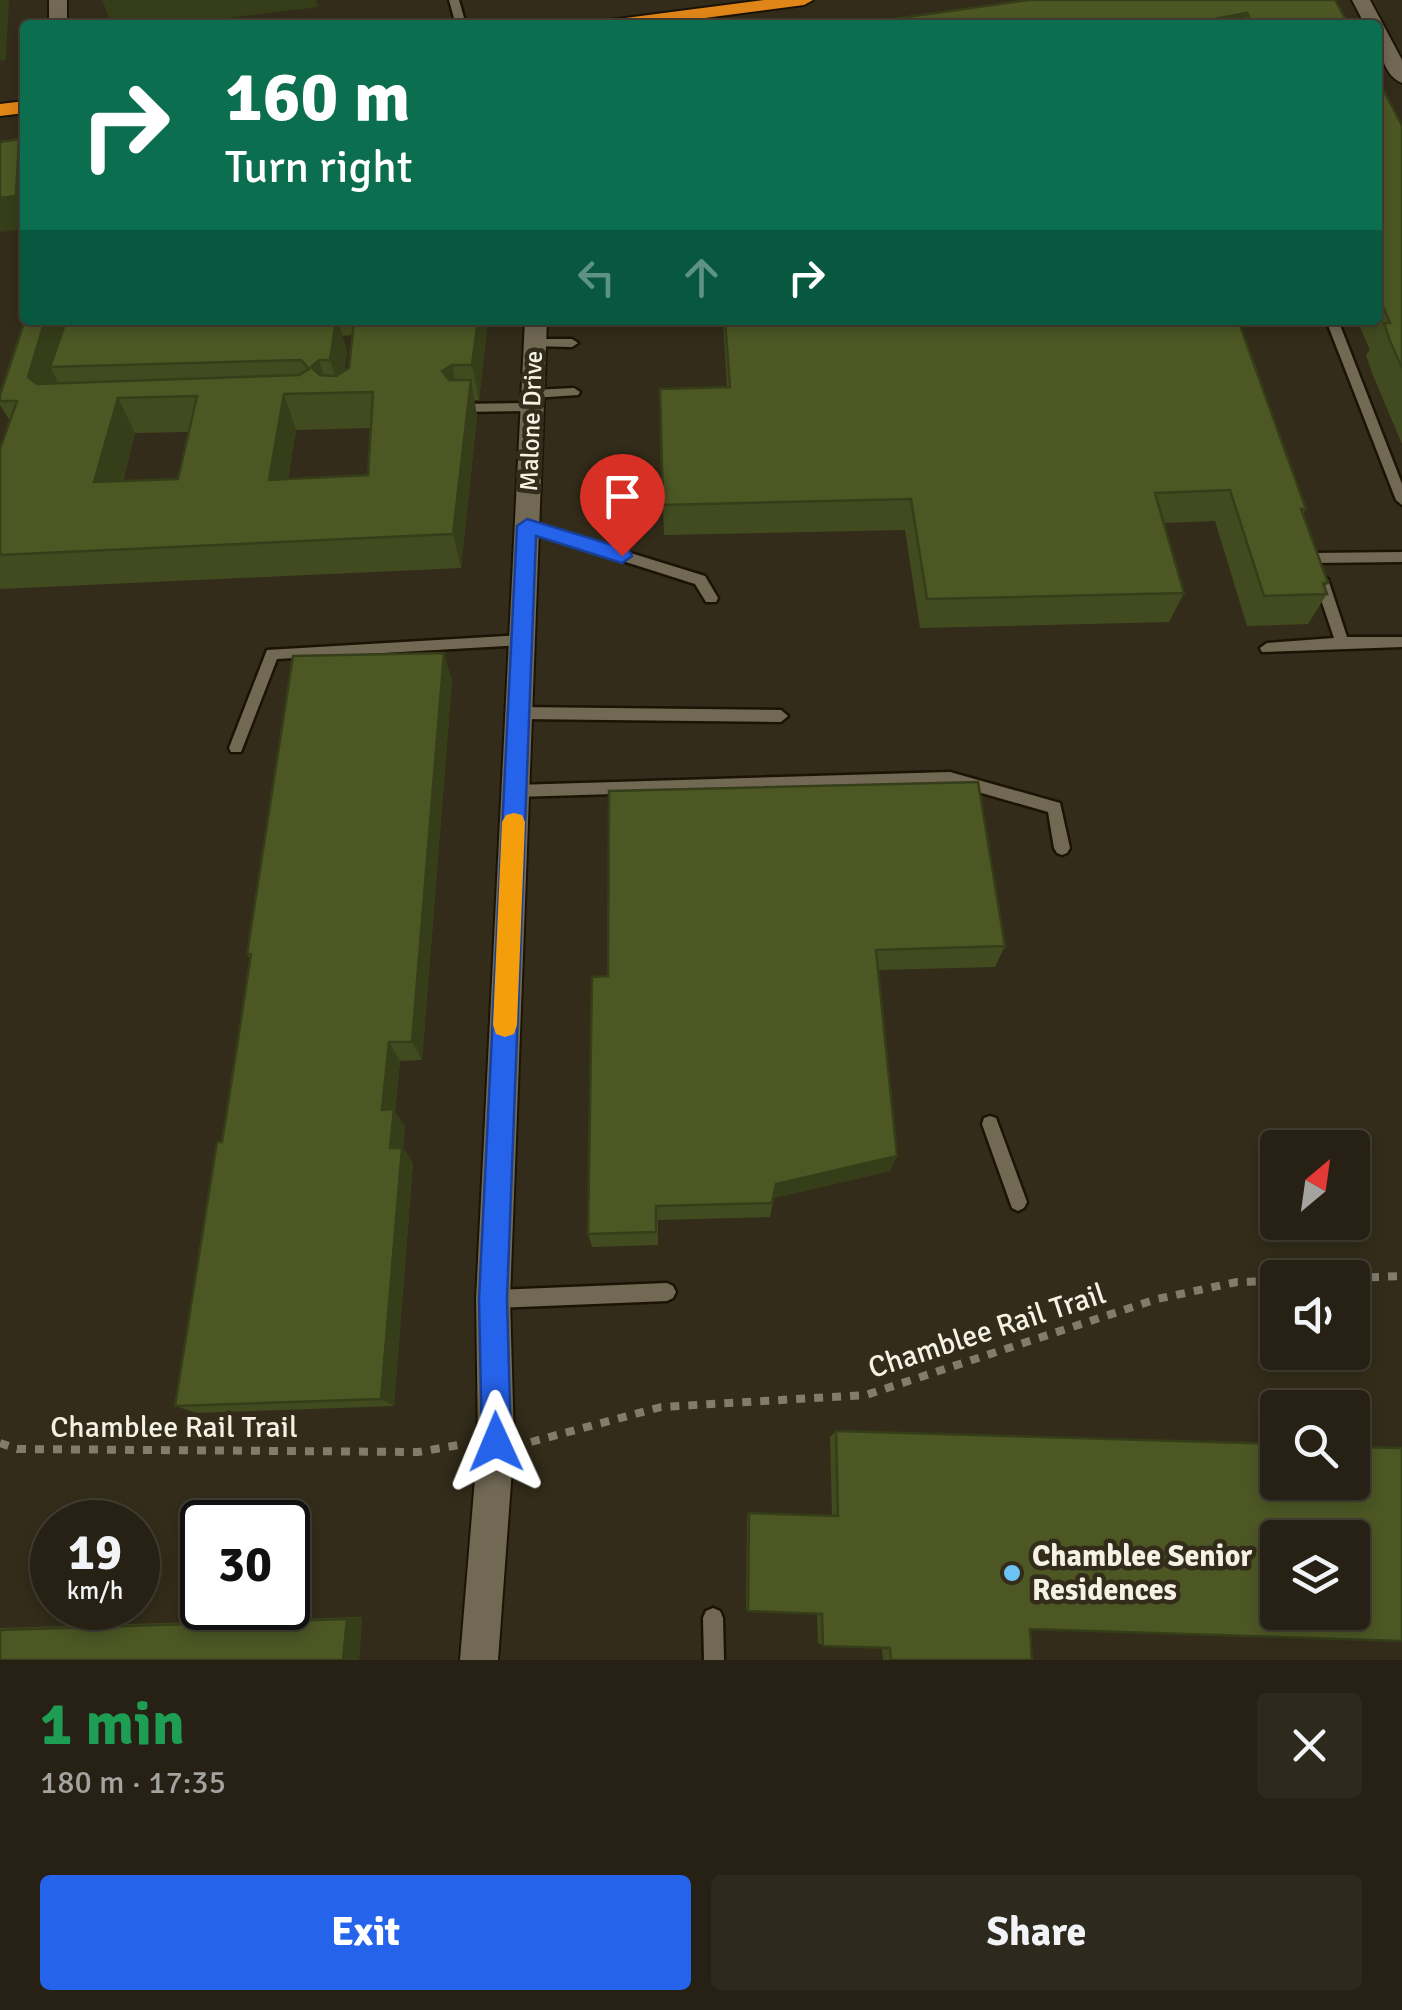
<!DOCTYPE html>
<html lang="en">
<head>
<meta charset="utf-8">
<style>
  body { margin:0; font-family:Signika,sans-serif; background:#2e291d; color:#f1f3f6; height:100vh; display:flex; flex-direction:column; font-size:38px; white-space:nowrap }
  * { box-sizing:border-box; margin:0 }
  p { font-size:32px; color:#a4a3a0 }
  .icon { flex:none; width:55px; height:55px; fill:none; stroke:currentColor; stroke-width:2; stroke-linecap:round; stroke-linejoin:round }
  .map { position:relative; height:1660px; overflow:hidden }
  .sheet { display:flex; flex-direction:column; background:#262114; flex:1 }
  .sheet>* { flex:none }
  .top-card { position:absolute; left:20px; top:20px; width:1362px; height:305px; border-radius:10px; box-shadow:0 5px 15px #0003,0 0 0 2px #423e34; background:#0b6e4f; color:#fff; overflow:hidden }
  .needle { width:65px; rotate:29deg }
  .controls { position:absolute; left:1260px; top:1130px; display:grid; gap:20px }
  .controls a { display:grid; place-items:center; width:110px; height:110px; border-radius:10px; background:#262114; box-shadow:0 5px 15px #0003,0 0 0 2px #423e34; font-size:50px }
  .speed { position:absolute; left:30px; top:1500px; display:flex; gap:20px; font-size:50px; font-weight:700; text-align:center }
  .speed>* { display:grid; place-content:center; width:130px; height:130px; border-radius:50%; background:#262114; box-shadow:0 5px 15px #0003,0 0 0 2px #423e34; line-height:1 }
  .speed small { font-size:25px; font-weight:400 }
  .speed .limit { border:5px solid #111; border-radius:15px; background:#fff; color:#111 }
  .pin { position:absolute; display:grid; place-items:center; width:85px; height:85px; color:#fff; margin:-102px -42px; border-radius:50% 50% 50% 0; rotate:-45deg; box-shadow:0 0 10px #0007 }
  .pin .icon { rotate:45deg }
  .me { position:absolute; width:110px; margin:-55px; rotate:359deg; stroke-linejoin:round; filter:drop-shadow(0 0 8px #0008) }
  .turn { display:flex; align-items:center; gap:35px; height:210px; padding:0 40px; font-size:45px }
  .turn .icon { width:130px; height:130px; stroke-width:2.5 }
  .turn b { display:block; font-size:70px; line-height:85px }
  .lanes { display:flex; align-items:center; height:95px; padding:0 40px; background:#0003; justify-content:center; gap:50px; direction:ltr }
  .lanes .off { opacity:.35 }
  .round { display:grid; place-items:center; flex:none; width:105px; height:105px; border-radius:10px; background:#2e291d }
  .summary { display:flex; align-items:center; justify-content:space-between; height:170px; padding:0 40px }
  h1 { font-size:60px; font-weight:800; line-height:75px; color:#1e9e55 }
  .button { display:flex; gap:20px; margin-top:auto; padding:20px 40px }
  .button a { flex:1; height:115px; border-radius:10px; background:#2563eb; color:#fff; font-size:40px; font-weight:800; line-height:115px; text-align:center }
  .button a+a { background:#2e291d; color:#f1f3f6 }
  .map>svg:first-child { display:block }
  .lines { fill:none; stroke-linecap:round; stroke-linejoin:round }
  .service-casing { stroke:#1b1404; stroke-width:5 }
  .minor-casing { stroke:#1b1404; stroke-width:4 }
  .trunk-casing { stroke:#1b1404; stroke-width:4 }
  .path { stroke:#827c6d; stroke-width:8; stroke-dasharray:9 9; stroke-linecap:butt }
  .service { fill:#726955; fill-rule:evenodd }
  .minor { fill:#726955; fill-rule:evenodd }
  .trunk { fill:#e08618; fill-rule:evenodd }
  .wall { fill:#424b1f; fill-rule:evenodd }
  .shaded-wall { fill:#363d19 }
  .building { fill:#4d5724; stroke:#363d19; stroke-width:2.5; fill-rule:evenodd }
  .route { fill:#2563eb; stroke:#184099; stroke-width:2.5 }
  .slow { fill:#f59e0b }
  .poi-dot { fill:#6dc2f3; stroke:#332c1a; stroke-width:4 }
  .labels { text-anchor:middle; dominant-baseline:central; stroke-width:9; stroke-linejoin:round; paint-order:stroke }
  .street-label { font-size:25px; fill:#f5f1e5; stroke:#332c1a }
  .near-street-label { font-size:30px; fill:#f5f1e5; stroke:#332c1a }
  .near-poi-label { font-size:30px; font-weight:bold; fill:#f5f1e5; stroke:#332c1a; text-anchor:start }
</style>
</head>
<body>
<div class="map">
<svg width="1402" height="1660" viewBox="0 0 1402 1660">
  <rect width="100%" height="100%" fill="#332c1a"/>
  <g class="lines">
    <defs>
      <g id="service">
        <path d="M449,0H459L466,25H456Z"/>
        <path d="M1326,320H1338L1402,484V505L1396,500Z"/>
        <path d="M535,339H572L578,343L572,347L531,346V340Z"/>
        <path d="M574,388L580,392L578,395L533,398L527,394L533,390Z"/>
        <path d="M532,403L538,407L532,411L459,412L453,408L459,404Z"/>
        <path d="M527,521L705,576L718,598L716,602H706L695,584L522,529L521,526L522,523Z"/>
        <path d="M1402,552V562L1313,563L1306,558L1313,553Z"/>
        <path d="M1321,574L1328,579L1347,637H1402V647L1262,652L1260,648L1267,643L1334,638L1314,579Z"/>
        <path d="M522,635L529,640L522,645L277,659L241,752H231L229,748L267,650Z"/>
        <path d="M519,707L781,710L788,716L781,722L519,719L512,713Z"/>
        <path d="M950,772L1060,803L1070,848L1067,853L1062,855L1057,853L1054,848L1048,812L950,784L515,797L510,795L508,791L510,787L515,785Z"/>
        <path d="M990,1116L996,1118L1027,1202L1024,1208L1018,1211L1012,1208L982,1124L984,1118Z"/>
        <path d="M667,1283L673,1286L676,1292L673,1298L667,1301L493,1308L487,1305L484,1299L487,1293L493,1290Z"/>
        <path d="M713,1608L720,1611L723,1618L724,1660H704L703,1618L706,1611Z"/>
      </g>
      <g id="minor">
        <rect x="49" y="0" width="18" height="25"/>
        <path d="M1352,0H1370L1402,60V83C1382,75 1378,45 1378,25H1365Z"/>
        <path d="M525,320H547L510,1299L514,1442L498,1660H460L478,1442L476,1299Z"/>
      </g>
      <g id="trunk">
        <path d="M764,0H813L804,5L651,25H601L610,20Z"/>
        <path d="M25,101V113L0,116V104Z"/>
      </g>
    </defs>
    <use href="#service" class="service-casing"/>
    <use href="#minor" class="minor-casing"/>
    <use href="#trunk" class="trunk-casing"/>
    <g class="path">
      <path d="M1352,1278L1402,1276"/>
      <path d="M531,1442L661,1407L866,1395L1157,1299L1237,1282L1278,1281"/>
      <path d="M0,1443L17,1449L418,1452L459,1445"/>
    </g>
    <use href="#service" class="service"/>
    <use href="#minor" class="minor"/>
    <use href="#trunk" class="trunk"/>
  </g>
  <g class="wall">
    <path d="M1335,0L1349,25H849Z"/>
    <path d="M1378,79L1402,126V444L1372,373L1366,355L1370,350L1357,320H1378Z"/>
    <path d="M25,320H488L479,400H474L477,416L461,568L0,589V449L10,421L0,405V395ZM352,335L349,368L344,371L347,351L342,336ZM371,428L368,475L288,479L296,430ZM188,432L178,479L123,481L135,433Z"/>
    <path d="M723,320H1238L1306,509L1303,514L1328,583L1324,588L1327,594L1308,624L1247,626L1215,521L1164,523L1184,593L1169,622L920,628L905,530L664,535L663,505L727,388Z"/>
    <path d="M452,680L422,1060L400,1061L395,1112L405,1126L403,1148L413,1163L394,1406L197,1413L175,1406L222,1142L251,960L247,954Z"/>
    <path d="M609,791L1005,946L995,967L878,970L897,1156L890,1171L774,1198L770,1217L658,1220V1245L592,1247L588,1234L608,976Z"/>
    <path d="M836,1431L1030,1629L1032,1660H883L882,1648L823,1646L818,1643L817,1614L748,1611L746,1609L747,1516L749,1513L832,1516L830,1437Z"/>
    <path d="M362,1617L359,1660H0V1628Z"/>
  </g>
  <g class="shaded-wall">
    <path d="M0,0H9L6,60L0,61Z"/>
    <path d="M102,0H316L318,7L170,25H112Z"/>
    <path d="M1247,13L1243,25H1182Z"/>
    <path d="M19,139L25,152V229L0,232V198Z"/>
    <path d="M45,320H63L75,344L50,367L57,380L47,412L28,377Z"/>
    <path d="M336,320H338L347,351L341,395L330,360Z"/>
    <path d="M478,320H488L479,400L472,365Z"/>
    <path d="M319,360L329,393L311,367Z"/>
    <path d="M452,365L459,400L442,371Z"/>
    <path d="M471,380L477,416L461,568L453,534Z"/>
    <path d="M284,394L296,430L282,514L269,480Z"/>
    <path d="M118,398L135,433L113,516L94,482Z"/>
    <path d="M444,653L452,680L422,1060L412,1042Z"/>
    <path d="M389,1042L400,1061L395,1112L405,1126L403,1148L413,1163L394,1406L381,1399L390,1148L382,1110Z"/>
    <path d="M897,1156L890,1171L774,1198L776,1184Z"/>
    <path d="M362,1617L359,1660H343L347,1619Z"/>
  </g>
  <g class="building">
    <path d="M1029,0H1335L1349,25H1252L1247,13L1182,25H849Z"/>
    <path d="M1378,79L1402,126V368L1390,341L1384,323H1390L1378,295Z"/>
    <path d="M19,139L16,196L0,198V142Z"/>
    <path d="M25,320H45L28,377L37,384L299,375L309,369L301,360L50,367L65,324L184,320H336L330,360H319L311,367L320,375L336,376L349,368L354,320H478L472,365H452L442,371L449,380H471L453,534L0,555V449L17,401H0V395ZM373,392L368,475L269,480L284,394ZM197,396L178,479L94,482L118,398Z"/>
    <path d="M725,320H1238L1306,509H1301L1328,583H1323L1327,594L1264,596L1230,490L1155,493L1184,593L927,599L911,499L663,505L660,389L730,387Z"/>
    <path d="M444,653L412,1042H389L382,1110L394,1109L390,1148H402L381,1399L175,1406L217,1142H222L238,1040L251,954H247L293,656Z"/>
    <path d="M978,782L1005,946L876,950L897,1156L776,1184L772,1203L656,1206V1232L588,1234L592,977L608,976L609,791Z"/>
    <path d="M836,1431L1278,1444V1482H1352V1447L1402,1448V1641L1030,1629L1032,1660H891L890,1648L823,1646L822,1614L748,1611L749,1513L838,1516ZM1278,1538H1352V1612H1278Z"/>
    <path d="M347,1619L343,1660H0V1630Z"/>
  </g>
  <path class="route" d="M527,519L629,550L632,556L622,563L536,536L507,1299L511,1442L507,1453L496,1457L486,1453L482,1442L479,1299L517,526Z"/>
  <path class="slow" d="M514,813L522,815L525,822L517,1025L514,1034L505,1037L496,1034L493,1025L502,822L506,815Z"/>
  <circle class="poi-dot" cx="1012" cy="1573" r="10"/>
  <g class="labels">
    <g class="street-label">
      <text transform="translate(531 421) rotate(-88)">Malone Drive</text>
    </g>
    <g class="near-street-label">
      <text transform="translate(987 1331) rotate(-18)">Chamblee Rail Trail</text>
      <text x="174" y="1427">Chamblee Rail Trail</text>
    </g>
    <g class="near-poi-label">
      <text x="1032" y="1556">Chamblee Senior<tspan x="1032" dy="34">Residences</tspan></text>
    </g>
  </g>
</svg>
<div class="controls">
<a><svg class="needle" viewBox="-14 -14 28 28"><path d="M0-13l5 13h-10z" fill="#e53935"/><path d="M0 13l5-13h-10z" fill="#a4a3a0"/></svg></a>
<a><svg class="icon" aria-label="sound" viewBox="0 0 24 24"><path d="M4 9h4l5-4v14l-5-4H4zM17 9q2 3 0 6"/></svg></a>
<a><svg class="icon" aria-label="search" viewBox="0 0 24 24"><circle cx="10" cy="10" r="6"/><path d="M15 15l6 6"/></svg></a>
<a><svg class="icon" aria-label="layers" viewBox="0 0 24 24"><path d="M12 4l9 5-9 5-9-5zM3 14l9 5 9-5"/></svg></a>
</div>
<div class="speed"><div>19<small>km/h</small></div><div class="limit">30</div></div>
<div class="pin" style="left:622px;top:556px;background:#d93025"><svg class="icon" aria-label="arrive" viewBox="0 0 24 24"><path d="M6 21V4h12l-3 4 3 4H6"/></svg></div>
<svg class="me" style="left:496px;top:1442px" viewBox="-20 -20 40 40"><path d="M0-17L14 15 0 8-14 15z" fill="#2563eb" stroke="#fff" stroke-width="4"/></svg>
<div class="top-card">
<div class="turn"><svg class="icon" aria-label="right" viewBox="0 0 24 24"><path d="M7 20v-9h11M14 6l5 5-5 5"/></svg><div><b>160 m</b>Turn right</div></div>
<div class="lanes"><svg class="icon off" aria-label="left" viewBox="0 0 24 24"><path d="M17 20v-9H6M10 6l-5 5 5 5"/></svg><svg class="icon off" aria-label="ahead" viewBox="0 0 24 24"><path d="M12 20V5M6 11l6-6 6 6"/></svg><svg class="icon" aria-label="right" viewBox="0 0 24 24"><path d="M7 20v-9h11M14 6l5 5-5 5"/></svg></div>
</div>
</div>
<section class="sheet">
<div class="summary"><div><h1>1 min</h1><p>180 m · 17:35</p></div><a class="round"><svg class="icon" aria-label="close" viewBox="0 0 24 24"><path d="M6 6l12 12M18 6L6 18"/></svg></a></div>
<div class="button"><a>Exit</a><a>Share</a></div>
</section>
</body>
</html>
